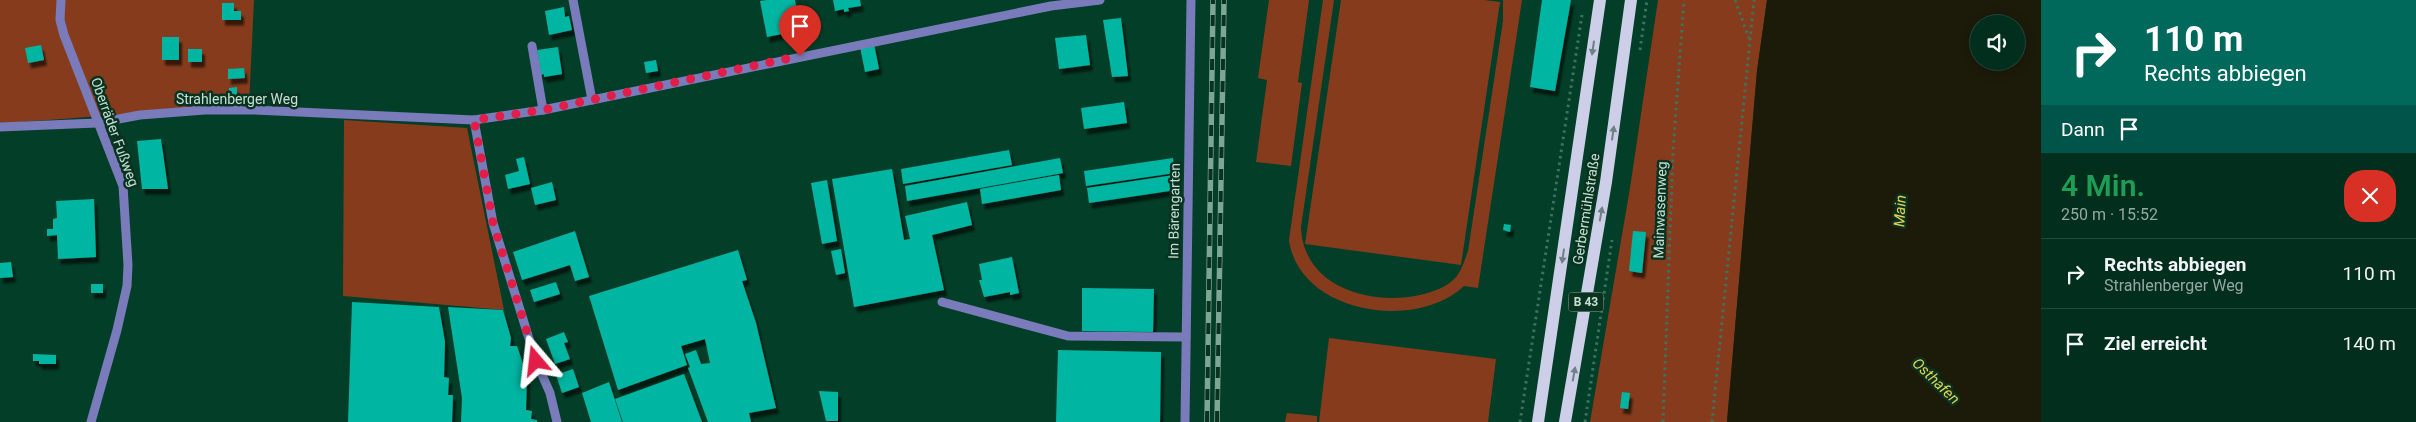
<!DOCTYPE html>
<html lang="de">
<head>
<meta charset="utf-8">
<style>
  body { margin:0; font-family:Roboto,sans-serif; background:#0c3627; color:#f1f3f6; height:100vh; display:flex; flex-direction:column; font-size:19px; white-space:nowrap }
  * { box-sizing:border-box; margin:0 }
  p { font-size:16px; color:#96a8a4 }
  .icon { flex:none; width:28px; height:28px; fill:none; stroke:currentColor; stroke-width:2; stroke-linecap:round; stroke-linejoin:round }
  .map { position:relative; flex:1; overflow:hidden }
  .side { display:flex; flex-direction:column; background:#022e1e; width:375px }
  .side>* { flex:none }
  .banner { background:#00695c; color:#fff; overflow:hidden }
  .controls { position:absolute; left:1970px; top:15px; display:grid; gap:10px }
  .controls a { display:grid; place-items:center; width:55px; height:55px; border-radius:50%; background:#022e1e; box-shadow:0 2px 12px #0003,0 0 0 1px #234a3c; font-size:25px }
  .pin { position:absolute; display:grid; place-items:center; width:42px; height:42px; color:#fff; margin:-51px -21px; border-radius:50% 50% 50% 0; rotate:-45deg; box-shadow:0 0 5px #0007 }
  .pin .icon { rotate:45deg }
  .me { position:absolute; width:55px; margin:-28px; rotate:343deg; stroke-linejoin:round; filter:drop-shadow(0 0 4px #0008) }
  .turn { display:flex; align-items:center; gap:18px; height:105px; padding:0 20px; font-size:22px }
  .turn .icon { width:65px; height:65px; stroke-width:2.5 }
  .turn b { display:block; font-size:35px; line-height:42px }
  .then { display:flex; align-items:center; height:48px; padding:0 20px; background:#0003; gap:10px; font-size:19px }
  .round { display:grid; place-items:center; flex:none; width:52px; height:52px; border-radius:20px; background:#0c3627 }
  .summary { display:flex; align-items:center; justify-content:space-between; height:85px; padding:0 20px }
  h1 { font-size:30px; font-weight:600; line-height:38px; color:#1e9e55 }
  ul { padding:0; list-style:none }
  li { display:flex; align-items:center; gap:15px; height:70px; padding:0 20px; border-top:1px solid #234a3c }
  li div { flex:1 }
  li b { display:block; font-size:19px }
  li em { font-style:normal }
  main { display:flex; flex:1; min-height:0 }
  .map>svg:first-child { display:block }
  .green { fill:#863c1c }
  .water { fill:#1c1a08; fill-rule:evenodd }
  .building { fill:#05b5a2; filter:url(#shadow) }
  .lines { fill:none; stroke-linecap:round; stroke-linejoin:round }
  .path { stroke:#3f725e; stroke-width:3; stroke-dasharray:2.5 4; stroke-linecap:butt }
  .service { stroke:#797bba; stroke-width:9 }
  .primary { stroke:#cdcfe9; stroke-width:12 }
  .rail-casing { stroke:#7da794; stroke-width:5.5 }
  .rail { stroke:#0b3121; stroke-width:4; stroke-dasharray:11; stroke-linecap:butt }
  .oneway { fill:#6c8085 }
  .route { stroke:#e11d48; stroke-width:9; stroke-dasharray:0 16.2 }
  .labels { text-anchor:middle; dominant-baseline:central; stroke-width:5; stroke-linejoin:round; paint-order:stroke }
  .shield { fill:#0b3121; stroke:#8aad9c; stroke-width:1 }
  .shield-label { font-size:12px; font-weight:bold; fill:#c1e2d0 }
  .street-label { font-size:14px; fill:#c1e2d0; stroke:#0b3121 }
  .water-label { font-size:15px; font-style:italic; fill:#e3d251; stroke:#0b3121 }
</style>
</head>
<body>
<main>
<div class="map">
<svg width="2041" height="422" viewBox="0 0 2041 422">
  <defs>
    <filter id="shadow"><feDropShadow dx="3" dy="5.5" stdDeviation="1" flood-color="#0009"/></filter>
  </defs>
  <rect width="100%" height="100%" fill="#023e28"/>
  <g class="green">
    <path d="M0,0H254L249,105C165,109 83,119 0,123Z"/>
    <path d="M1269,0H1309L1298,82L1302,83L1291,166L1256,162L1267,80L1258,78Z"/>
    <path d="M1323,0H1334L1301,227C1303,287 1370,306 1420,295C1433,292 1448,287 1457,276C1462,269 1465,259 1468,251L1503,21V0H1522L1478,288L1464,286C1415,332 1299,313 1289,240Z"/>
    <path d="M1341,0H1484L1500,2L1461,265L1305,244Z"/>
    <path d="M1658,0H1767L1757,71L1727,422H1590L1630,188Z"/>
    <path d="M344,120L467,128L504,310L343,296Z"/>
    <path d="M1329,338L1496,359L1488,422H1319Z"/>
    <path d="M1287,413L1317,416V422H1285Z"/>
  </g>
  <path class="water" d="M1767,0H2041V422H1727L1757,71ZM1979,24H2016V61H1979Z"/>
  <g class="building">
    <path d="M767,0H795L801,30L767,37L760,1Z"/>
    <path d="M833,0H860L861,6L848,8L849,11L844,12V9L835,11Z"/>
    <path d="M1542,0H1571L1555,91L1530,87Z"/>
    <path d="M222,3H234V11H241V20H222Z"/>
    <path d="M564,7L565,17L569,16L572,30L549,35L545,11Z"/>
    <path d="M1121,18L1128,76L1112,77L1103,20Z"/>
    <path d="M1086,35L1090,65L1059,69L1055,38Z"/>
    <rect x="162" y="37" width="17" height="23"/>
    <path d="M874,44L879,69L865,72L860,47Z"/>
    <path d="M41,45L44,60L28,63L25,48Z"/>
    <path d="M558,47L562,74L544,77V74L541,75L537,50Z"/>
    <rect x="188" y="49" width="14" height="13"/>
    <path d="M656,60L658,71L646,73L644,62Z"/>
    <path d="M244,68L245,78L228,79V69Z"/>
    <path d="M237,87V101H229V88Z"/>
    <path d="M1124,102L1127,123L1084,129L1081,108Z"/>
    <path d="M161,139L168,189H142L137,141Z"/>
    <path d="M1009,150L1012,165L903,184L901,169Z"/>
    <path d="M524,157L530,184L508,189L505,175L519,171L516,159Z"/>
    <path d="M1060,158L1063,173L907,201L905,186Z"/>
    <path d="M1173,158L1175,173L1086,186L1084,171Z"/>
    <path d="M892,169L904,240L910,239L905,216L967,202L972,225L932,235L944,290L854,307L832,179Z"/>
    <path d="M1059,175L1061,190L982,204L980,189Z"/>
    <path d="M1174,175L1176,190L1089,203L1087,188Z"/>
    <path d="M827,180L837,241L822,244L811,183Z"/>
    <path d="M552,182L556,200L535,205L531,188Z"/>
    <path d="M94,199L96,257L58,259L57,235L47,236V229H53V219L57,218L56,201Z"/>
    <path d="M1504,224L1511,225L1510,232L1503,230Z"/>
    <path d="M575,231L589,277L575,281L570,265L522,280L513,252Z"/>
    <path d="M1633,231L1646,232L1642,273L1629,271Z"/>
    <path d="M841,249L845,273L836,275L831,251Z"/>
    <path d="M738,250L747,280L742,281L756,323L776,408L749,413L751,422H708L688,368L690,367L685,354L696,350L701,364L710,363L705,339L681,346L687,365L618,390L589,296Z"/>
    <path d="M1012,257L1019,293L1010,295V292L984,297L979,280H982L979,264Z"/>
    <path d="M11,262L13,277L0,278V263Z"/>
    <path d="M556,282L560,294L534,302L530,290Z"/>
    <rect x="91" y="284" width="12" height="9"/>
    <path d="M1082,288L1154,289L1153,332L1082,331Z"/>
    <path d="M352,302L439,307L445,342L444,377L449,378L448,395H453L452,422H348Z"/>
    <path d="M448,307L503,310L511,338L510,346H517L527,375L526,410L532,411L531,419L537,420V422H461L462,398Z"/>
    <path d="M564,332L568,342L564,343L570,359L555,364L546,339Z"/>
    <path d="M1058,350L1161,352L1160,422H1056Z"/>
    <path d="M33,354L56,355V364H39V361H33Z"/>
    <path d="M573,369L579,387L562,393L556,375Z"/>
    <path d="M684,374L702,422H623L615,399Z"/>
    <path d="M609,382L622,422H591L582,393Z"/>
    <path d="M819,391L838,392V421H826Z"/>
    <path d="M1622,392L1630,393L1628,409L1620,408Z"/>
  </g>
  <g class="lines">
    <g class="path">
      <path d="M1735,0L1749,38"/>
      <path d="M1640,50L1647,0"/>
      <path d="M1520,422L1582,15"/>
      <path d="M1585,422L1612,240"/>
      <path d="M1663,422L1673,152L1684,0"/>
      <path d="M1712,422L1754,0"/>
    </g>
    <g class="service">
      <path d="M61,0L60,20L64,35L123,186L128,265L127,286L117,330L91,422"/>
      <path d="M573,0L592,100"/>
      <path d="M532,46L543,110"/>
      <path d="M474,120L493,223L536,361L550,393L557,422"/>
      <path d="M0,127L97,123L140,115L205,110H254L474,120L543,110L1051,6L1100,0"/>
      <path d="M942,302L1068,336L1186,337"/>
      <path d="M1185,422L1191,0"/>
    </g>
    <g class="primary">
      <path d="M1538,422L1600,0"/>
      <path d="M1565,422L1606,182L1631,0"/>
    </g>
    <defs>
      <g id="rail">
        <path d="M1207,422L1213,0"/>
        <path d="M1217,422L1224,0"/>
      </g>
    </defs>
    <use href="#rail" class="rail-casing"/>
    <use href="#rail" class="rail"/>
  </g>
  <defs><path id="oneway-solid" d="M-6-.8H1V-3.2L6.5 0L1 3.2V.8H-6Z" transform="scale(1.25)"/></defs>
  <g class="oneway">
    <use href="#oneway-solid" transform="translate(1593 48) rotate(98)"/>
    <use href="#oneway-solid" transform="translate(1613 133) rotate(-82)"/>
    <use href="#oneway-solid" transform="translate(1601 214) rotate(-80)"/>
    <use href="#oneway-solid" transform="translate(1563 256) rotate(98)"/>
    <use href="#oneway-solid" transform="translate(1574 374) rotate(-80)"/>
  </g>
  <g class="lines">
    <path class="route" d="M536,361L493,223L474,120L543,110L800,56"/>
  </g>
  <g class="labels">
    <rect class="shield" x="1568.5" y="292.5" width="35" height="19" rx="4"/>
    <g class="shield-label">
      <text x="1586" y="302">B 43</text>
    </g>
    <g class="street-label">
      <text x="237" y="99">Strahlenberger Weg</text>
      <text transform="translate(115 132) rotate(70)">Oberräder Fußweg</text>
      <text transform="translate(1586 209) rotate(-81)">Gerbermühlstraße</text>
      <text transform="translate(1660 210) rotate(-88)">Mainwasenweg</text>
      <text transform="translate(1174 211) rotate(-89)">Im Bärengarten</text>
    </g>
    <g class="water-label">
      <text transform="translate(1900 211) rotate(-87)">Main</text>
      <text transform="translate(1936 381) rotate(44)">Osthafen</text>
    </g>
  </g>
</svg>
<div class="controls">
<a><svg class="icon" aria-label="sound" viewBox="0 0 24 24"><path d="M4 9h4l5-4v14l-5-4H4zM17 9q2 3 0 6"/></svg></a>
</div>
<div class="pin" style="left:800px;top:56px;background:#d93025"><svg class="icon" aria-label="arrive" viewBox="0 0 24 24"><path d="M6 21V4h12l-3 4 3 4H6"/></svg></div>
<svg class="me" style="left:536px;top:361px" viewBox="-20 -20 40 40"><path d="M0-17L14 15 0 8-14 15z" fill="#e11d48" stroke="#fff" stroke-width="4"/></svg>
</div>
<section class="side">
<div class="banner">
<div class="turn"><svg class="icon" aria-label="right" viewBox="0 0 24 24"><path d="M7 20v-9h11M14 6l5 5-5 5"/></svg><div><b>110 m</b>Rechts abbiegen</div></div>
<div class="then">Dann<svg class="icon" aria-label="arrive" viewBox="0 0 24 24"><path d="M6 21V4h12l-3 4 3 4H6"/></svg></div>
</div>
<div class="summary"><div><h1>4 Min.</h1><p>250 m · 15:52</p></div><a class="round" style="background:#d93025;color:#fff"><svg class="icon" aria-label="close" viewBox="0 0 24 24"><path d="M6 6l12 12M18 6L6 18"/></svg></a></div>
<ul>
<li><svg class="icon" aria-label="right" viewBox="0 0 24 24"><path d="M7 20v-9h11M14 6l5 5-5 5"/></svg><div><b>Rechts abbiegen</b><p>Strahlenberger Weg</p></div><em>110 m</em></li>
<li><svg class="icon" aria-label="arrive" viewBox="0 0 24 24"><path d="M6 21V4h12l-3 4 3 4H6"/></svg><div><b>Ziel erreicht</b></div><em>140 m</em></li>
</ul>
</section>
</main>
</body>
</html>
